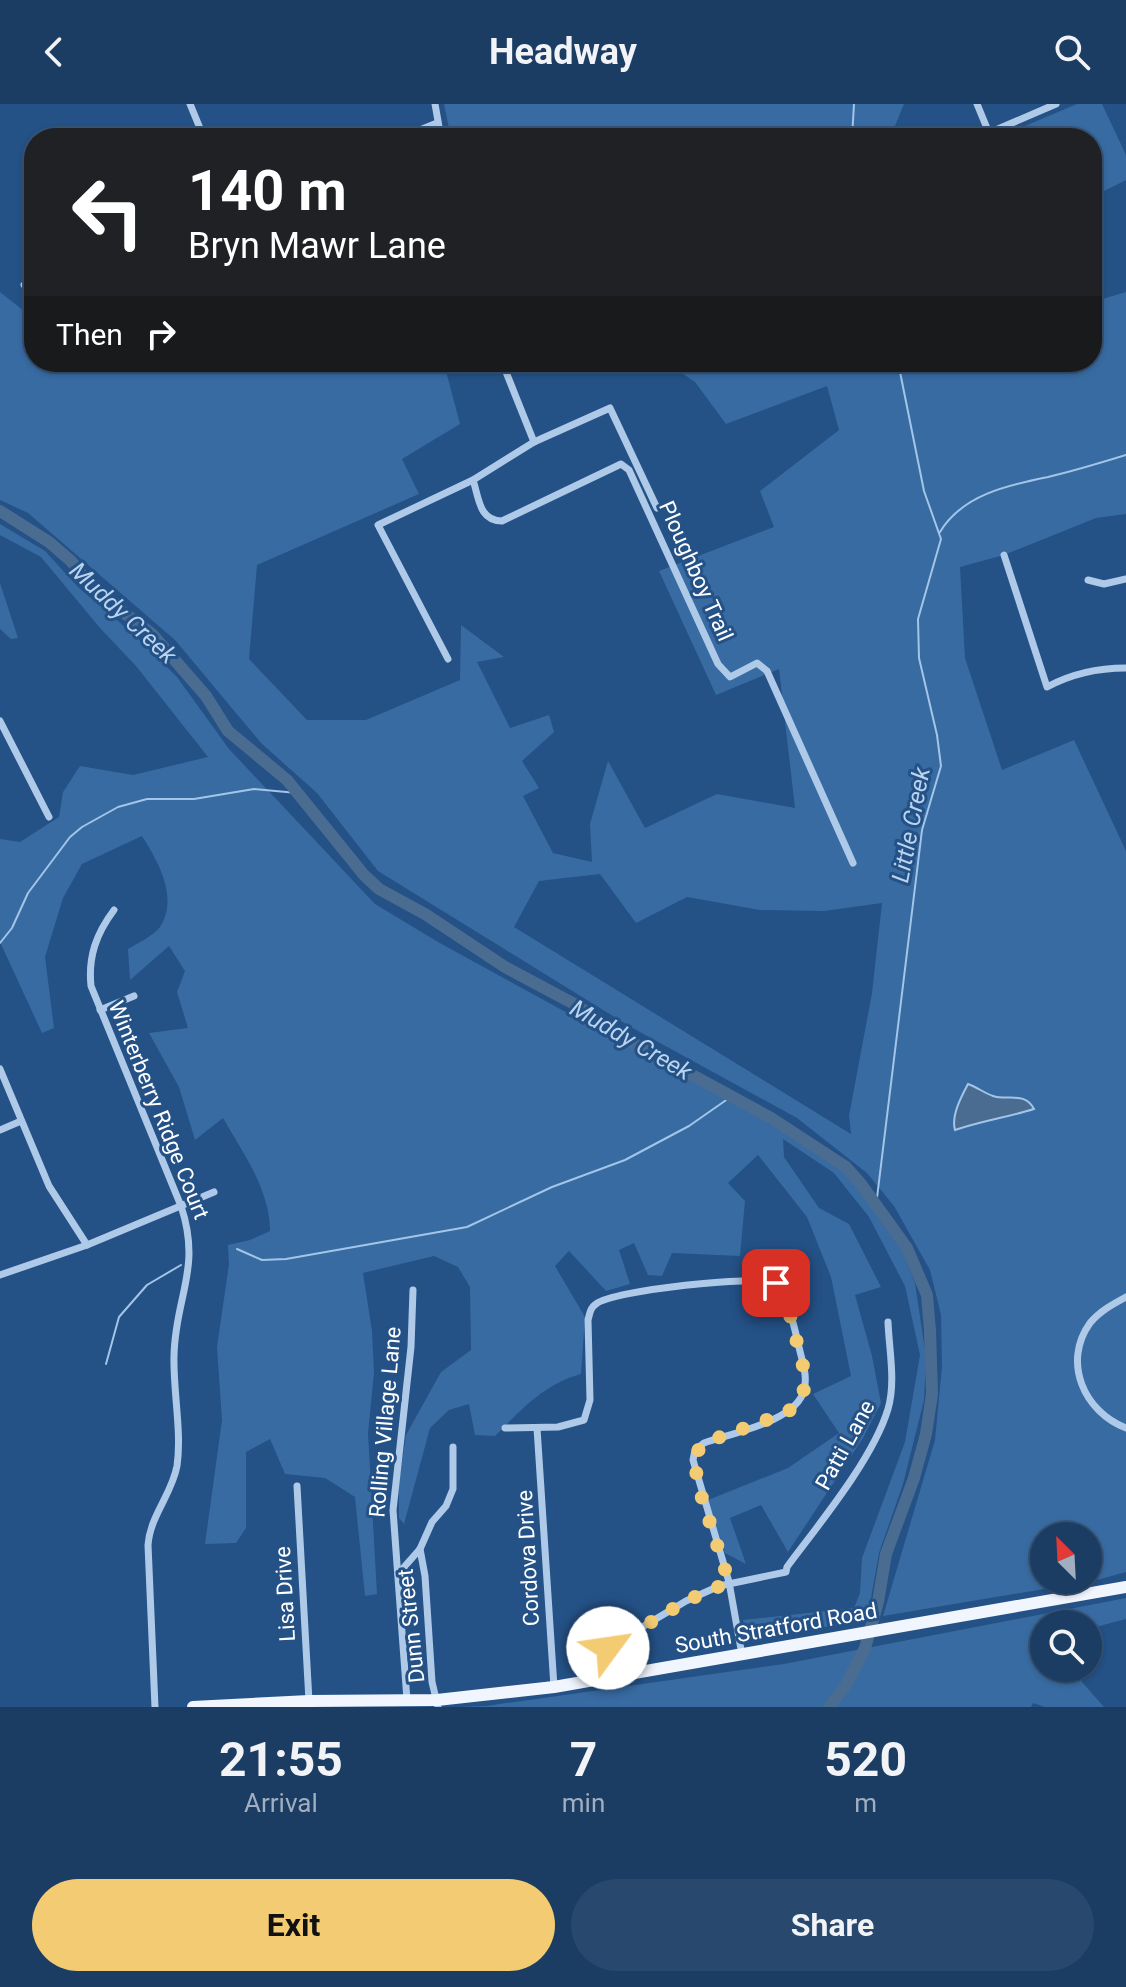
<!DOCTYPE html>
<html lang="en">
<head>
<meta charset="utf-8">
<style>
  body { margin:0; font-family:Roboto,sans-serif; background:#28486d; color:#f1f3f6; height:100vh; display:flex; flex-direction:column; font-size:30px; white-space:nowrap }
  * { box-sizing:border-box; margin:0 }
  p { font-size:26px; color:#a0aebf }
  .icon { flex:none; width:44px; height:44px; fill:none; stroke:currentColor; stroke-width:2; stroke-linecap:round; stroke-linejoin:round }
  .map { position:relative; height:1603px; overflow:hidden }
  .side { display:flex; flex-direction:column; background:#1b3d64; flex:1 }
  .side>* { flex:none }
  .banner { position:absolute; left:24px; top:24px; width:1078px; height:244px; border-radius:32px; box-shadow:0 2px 6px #0004,0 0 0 2px #395678; background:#202124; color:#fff; overflow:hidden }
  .needle { width:52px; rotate:336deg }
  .fabs { position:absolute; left:1030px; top:1418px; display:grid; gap:16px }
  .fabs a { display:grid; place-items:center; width:72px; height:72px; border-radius:50%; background:#1b3d64; box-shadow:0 2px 6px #0004,0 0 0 2px #395678; font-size:40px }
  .pin { position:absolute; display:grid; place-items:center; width:68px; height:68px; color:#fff; margin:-34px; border-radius:16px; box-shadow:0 4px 12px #0006 }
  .me { position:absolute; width:88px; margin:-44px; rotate:59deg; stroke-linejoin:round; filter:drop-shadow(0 0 6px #0008) }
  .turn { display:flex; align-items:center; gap:28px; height:168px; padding:0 32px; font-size:36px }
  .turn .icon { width:104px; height:104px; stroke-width:2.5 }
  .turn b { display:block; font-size:56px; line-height:68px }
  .then { display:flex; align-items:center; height:76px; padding:0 32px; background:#0003; gap:16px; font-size:30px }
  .eta { display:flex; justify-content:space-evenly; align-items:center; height:136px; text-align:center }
  .eta b { font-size:48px; font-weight:700; line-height:56px }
  .action { display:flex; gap:16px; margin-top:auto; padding:16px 32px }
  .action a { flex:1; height:92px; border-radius:48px; background:#f3cb72; color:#111; font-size:32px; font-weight:700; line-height:92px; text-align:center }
  .action a+a { background:#28486d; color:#f1f3f6 }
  header { display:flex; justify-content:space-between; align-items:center; height:104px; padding:0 32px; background:#1b3d64; font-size:36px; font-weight:700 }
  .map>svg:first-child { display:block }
  .green { fill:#386ba2; fill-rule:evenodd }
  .water { fill:#4b6c91; stroke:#a2c5e9; stroke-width:2 }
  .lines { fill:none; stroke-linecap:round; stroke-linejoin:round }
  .stream { stroke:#a2c5e9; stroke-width:2 }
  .river { stroke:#4b6c91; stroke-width:12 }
  .street { stroke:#aecae8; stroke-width:7 }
  .primary { stroke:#f1f6fe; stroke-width:12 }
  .route { stroke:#f3cb72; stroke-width:14; stroke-dasharray:0 25.2 }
  .labels { text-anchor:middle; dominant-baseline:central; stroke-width:6; stroke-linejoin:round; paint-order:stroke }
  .street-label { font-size:22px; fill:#fff; stroke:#245186 }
  .water-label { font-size:24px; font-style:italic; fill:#bad4f0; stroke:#245186 }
</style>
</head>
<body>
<header><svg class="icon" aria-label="back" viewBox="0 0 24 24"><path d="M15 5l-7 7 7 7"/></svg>Headway<svg class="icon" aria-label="search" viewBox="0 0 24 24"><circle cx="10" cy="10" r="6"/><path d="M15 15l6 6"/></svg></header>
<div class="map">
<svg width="1126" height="1603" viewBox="0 0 1126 1603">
  <rect width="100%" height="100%" fill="#245186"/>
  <g class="green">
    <path d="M444,0H904L890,34H451Z"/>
    <path d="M1077,0H1102L1126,51V76L1092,93V34H1010L1008,29Z"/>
    <path d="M0,188L34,215V258H463L446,267L460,320L402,355L419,390L257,461L249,555L307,616H366L460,576L461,521L504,553L477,558L510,624L549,611L554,628L522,657L539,684L523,692L553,749L592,758L590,720L608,657L645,724L717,690L795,704L779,565L716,591L659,467L774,423L760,387L839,326L827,282L726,320L695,278L665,258H1025L1028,265L1034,258H1092V198L1126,188V410L1096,414L1004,451L960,463L965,554L1002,666L1074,636L1126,747V1468L1097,1476L883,1512L935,1336L942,1263L941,1211L930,1166L894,1102L867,1069L797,1014L629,922L378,767L317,689L261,639L175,536L28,409L0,396ZM600,770L636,819L687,793L760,806L824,807L882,799L872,889L849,1012L851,1030L514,823L539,777ZM1044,1432H1088V1476H1044Z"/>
    <path d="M0,420L45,447L78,483L131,528L177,573L229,645L375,800L438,838L593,923L723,991L848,1069L901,1144L915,1179L926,1253L924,1296L903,1380L879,1449L867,1517L747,1534L743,1516L854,1504L860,1489L862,1454L905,1338L920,1251L905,1182L869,1113L834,1069L783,1035L784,1053L819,1104L849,1120L881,1183L855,1191L872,1252L881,1299L863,1334L788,1448L761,1401L730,1414L746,1460L725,1449L708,1396L788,1364L839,1329L813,1290L851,1272L831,1173L807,1113L758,1051L728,1079L745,1097L740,1152L672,1149L662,1172L648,1171L634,1139L619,1146L630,1180L606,1187L569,1147L555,1162L585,1213L581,1270C544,1280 521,1306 495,1332L475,1331L469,1300L449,1306L430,1324L404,1420L399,1414V1379L406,1331L441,1268L471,1246L470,1183L458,1163L434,1152L363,1169L372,1227L374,1269L368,1329L377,1490L365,1492L355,1393L325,1374L285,1370L270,1335L246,1348V1424L236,1439L205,1440L222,1316L217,1243L229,1160L228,1141L250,1136L270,1127C270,1086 243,1049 223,1014L195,1036L179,983L149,929L188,924L177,888L185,867L169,842L130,876L128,845C138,839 153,832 160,823C179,794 158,757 142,732L82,760L63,794L45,853L54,924L42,929L0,838V735L20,738L59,713L63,688L80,662L133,671L208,653L136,562L100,524L41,453L0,431Z"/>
    <path d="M0,479L18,534L11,535L0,525Z"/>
    <path d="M1126,1494V1515L1088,1525V1520H1044V1564H1079L1082,1578L1104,1603H1045L1033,1599L1031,1603H458L486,1602L784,1560Z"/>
  </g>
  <path class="water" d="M968,980C977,983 984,989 993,992C1007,997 1025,987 1034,1005C1008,1013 982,1017 955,1026C951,1012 961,993 968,980Z"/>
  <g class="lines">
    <g class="stream">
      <path d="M852,34L854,0"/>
      <path d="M940,428C962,391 1008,381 1048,373C1074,367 1100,359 1126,351"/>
      <path d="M0,839L12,824L28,789L70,733L82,723L118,703L147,695H194L254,685L297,689"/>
      <path d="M876,1102L922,726L941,662L937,631L919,554L918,515L941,435L924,387L898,258"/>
      <path d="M237,1145L262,1156L286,1155L467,1123L552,1083L625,1056L689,1022L732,992"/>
      <path d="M106,1260L119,1213L147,1181L181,1161"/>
    </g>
    <path class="river" d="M0,407L49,438L71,457L94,486L152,530L206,592L228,627L287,676L364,771L379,785L425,810L505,863L578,902L617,930L771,1014L846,1063L861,1080L907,1144L927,1191L930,1227L932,1290L926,1330L914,1374L886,1450L878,1498L865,1544L845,1583L829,1603"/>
    <g class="street">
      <path d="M190,0L204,34"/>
      <path d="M435,0L441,34"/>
      <path d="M977,0L989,29"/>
      <path d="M400,34L437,19"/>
      <path d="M977,34L1056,0"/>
      <path d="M24,181L34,177"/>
      <path d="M502,258L534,338"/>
      <path d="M473,376C479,394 479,417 502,417L621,360L629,366L718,560L730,573L757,559L767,567L853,759"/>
      <path d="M1004,451L1047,583C1071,570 1098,564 1126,564"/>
      <path d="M1088,476L1104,480L1126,475"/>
      <path d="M448,555L378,421L473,376L534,338L610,304L657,404"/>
      <path d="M0,617L49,713"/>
      <path d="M114,806C96,830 88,853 91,882L181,1102C202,1165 175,1193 174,1252C173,1287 182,1328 177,1362C172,1390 150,1412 148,1441L155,1603"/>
      <path d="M100,906L134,892"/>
      <path d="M0,965L49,1082L87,1141"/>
      <path d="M0,1026L21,1017"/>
      <path d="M0,1171L87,1141L214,1088"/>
      <path d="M1126,1193C1113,1200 1100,1207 1090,1219C1062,1258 1084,1308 1126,1324"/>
      <path d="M505,1324L558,1323L584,1316L590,1296L588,1216C590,1209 590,1204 596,1200C614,1186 756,1171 776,1179C789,1197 794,1222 799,1243C802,1257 808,1272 804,1286C797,1317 732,1329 704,1339L695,1346L693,1356L729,1478L742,1551"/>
      <path d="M537,1324L554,1583"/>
      <path d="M297,1382L309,1597"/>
      <path d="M420,1445L425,1472L432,1578L438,1603"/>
      <path d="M398,1470L420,1445L432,1418L446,1402L453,1385V1343"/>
      <path d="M582,1559L686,1497L719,1482L786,1468L787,1463C819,1420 873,1355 888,1305C896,1278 889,1245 888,1218"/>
      <path d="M407,1596L393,1406L411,1243L413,1186"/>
    </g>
    <path class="primary" d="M193,1603L309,1597L437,1596L554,1583L1126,1483"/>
  </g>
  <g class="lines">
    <path class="route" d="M608,1544L686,1497L729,1478L701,1391L693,1353L704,1339L788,1308L802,1293L805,1281L804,1266L789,1207L776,1179"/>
  </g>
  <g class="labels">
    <g class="street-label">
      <text transform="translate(696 467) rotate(66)">Ploughboy Trail</text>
      <text transform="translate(159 1006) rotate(68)">Winterberry Ridge Court</text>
      <text transform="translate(385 1318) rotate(-85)">Rolling Village Lane</text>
      <text transform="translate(845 1341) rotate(-61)">Patti Lane</text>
      <text transform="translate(528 1454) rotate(-93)">Cordova Drive</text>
      <text transform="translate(285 1490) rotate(-93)">Lisa Drive</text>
      <text transform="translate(411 1522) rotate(-96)">Dunn Street</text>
      <text transform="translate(776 1524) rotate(-10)">South Stratford Road</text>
    </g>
    <g class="water-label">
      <text transform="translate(123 509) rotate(43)">Muddy Creek</text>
      <text transform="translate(911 721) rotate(-79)">Little Creek</text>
      <text transform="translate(631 936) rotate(30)">Muddy Creek</text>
    </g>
  </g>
</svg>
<div class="fabs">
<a><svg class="needle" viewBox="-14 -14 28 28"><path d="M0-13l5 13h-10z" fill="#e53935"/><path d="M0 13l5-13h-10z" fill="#a0aebf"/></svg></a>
<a><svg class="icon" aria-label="search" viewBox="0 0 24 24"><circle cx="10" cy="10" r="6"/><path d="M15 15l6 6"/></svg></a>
</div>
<div class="pin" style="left:776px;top:1179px;background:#d93025"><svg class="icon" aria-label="arrive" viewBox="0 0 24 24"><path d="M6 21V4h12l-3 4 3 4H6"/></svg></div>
<svg class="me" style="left:608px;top:1544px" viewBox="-20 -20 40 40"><circle r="19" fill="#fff"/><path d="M0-13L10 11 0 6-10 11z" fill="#f3cb72"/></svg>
<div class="banner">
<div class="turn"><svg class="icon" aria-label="left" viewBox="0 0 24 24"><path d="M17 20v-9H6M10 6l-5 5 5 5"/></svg><div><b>140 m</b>Bryn Mawr Lane</div></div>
<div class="then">Then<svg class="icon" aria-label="right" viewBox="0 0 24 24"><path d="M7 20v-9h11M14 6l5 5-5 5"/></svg></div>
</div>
</div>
<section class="side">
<div class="eta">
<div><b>21:55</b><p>Arrival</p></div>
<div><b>7</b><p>min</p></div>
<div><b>520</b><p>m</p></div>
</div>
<div class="action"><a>Exit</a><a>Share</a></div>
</section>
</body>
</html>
